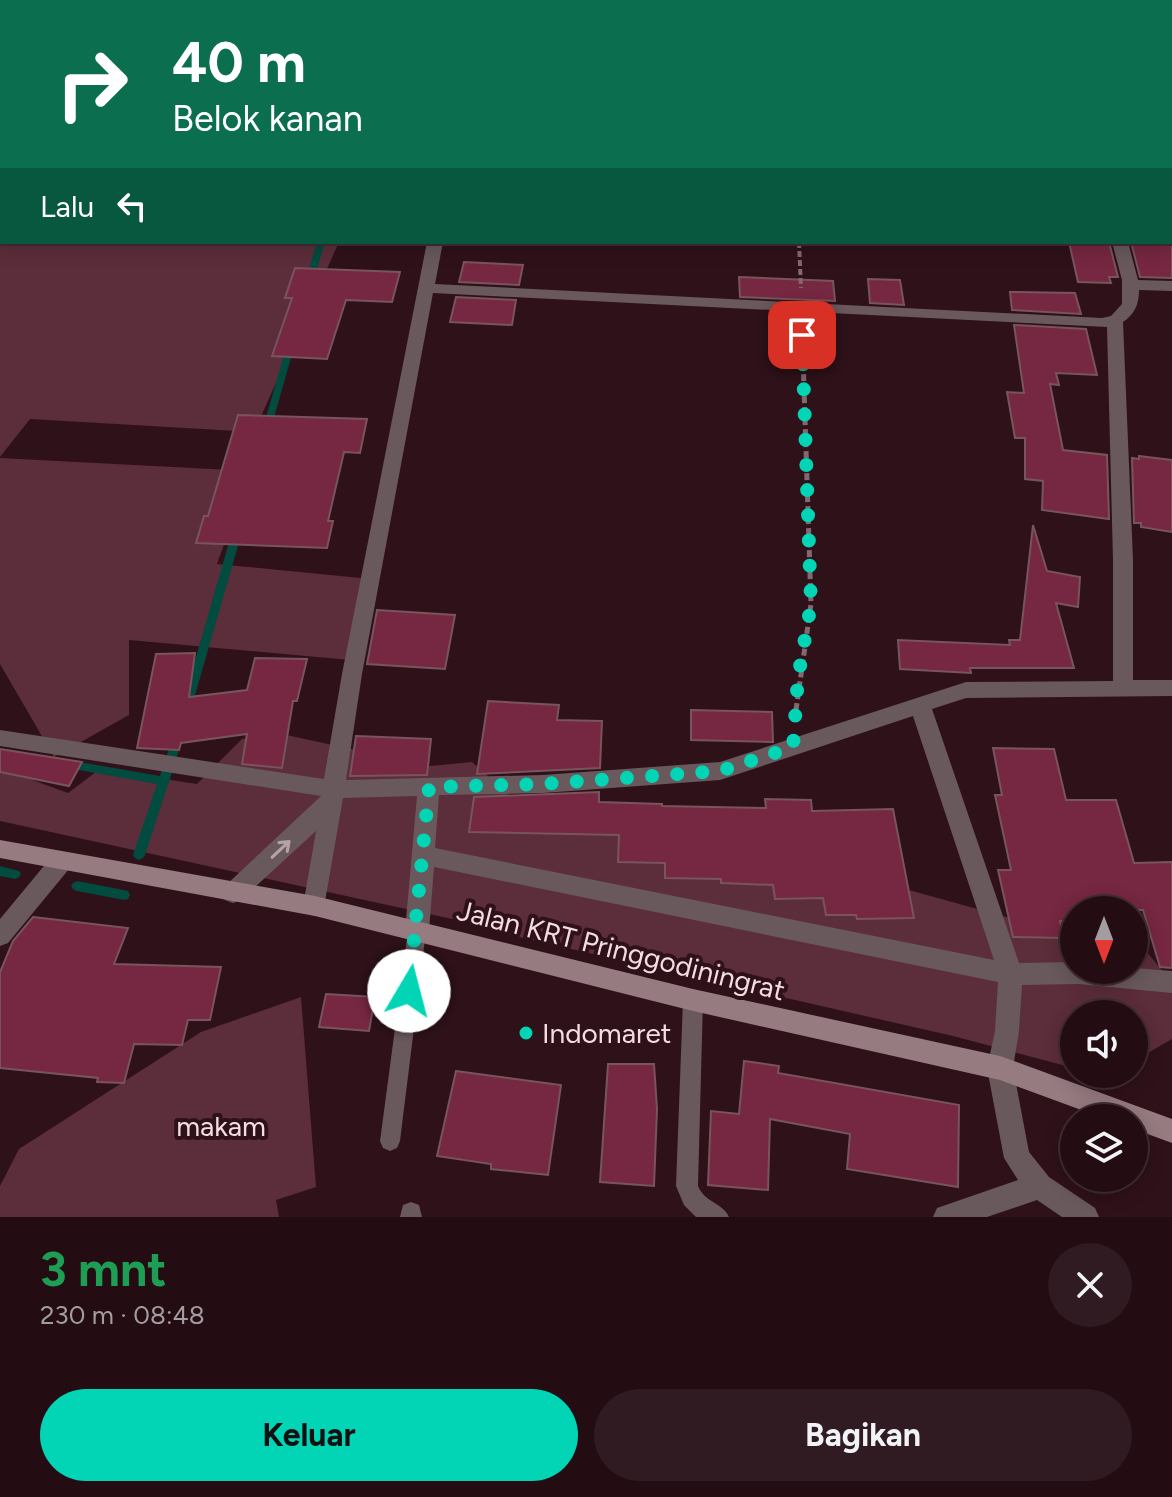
<!DOCTYPE html>
<html lang="id">
<head>
<meta charset="utf-8">
<style>
  body { margin:0; font-family:Figtree,sans-serif; background:#2f1b21; color:#f1f3f6; height:100vh; display:flex; flex-direction:column; font-size:30px; white-space:nowrap }
  * { box-sizing:border-box; margin:0 }
  p { font-size:26px; color:#a39ca0 }
  .icon { flex:none; width:44px; height:44px; fill:none; stroke:currentColor; stroke-width:2; stroke-linecap:round; stroke-linejoin:round }
  .map { position:relative; height:1217px; overflow:hidden }
  .panel { display:flex; flex-direction:column; background:#230d13; flex:1 }
  .panel>* { flex:none }
  .banner { position:absolute; left:0px; top:0px; width:1172px; height:244px; box-shadow:0 4px 20px #0003,0 0 0 2px #402d33; background:#0b6e4f; color:#fff; overflow:hidden }
  .needle { width:52px; rotate:180deg }
  .tools { position:absolute; left:1060px; top:896px; display:grid; gap:16px }
  .tools a { display:grid; place-items:center; width:88px; height:88px; border-radius:50%; background:#230d13; box-shadow:0 4px 20px #0003,0 0 0 2px #402d33; font-size:40px }
  .pin { position:absolute; display:grid; place-items:center; width:68px; height:68px; color:#fff; margin:-34px; border-radius:16px; box-shadow:0 4px 12px #0006 }
  .me { position:absolute; width:88px; margin:-44px; rotate:8deg; stroke-linejoin:round; filter:drop-shadow(0 0 6px #0008) }
  .turn { display:flex; align-items:center; gap:28px; height:168px; padding:0 40px; font-size:36px }
  .turn .icon { width:104px; height:104px; stroke-width:2.5 }
  .turn b { display:block; font-size:56px; line-height:68px }
  .then { display:flex; align-items:center; height:76px; padding:0 40px; background:#0003; gap:16px; font-size:30px }
  .round { display:grid; place-items:center; flex:none; width:84px; height:84px; border-radius:42px; background:#2f1b21 }
  .summary { display:flex; align-items:center; justify-content:space-between; height:136px; padding:0 40px }
  h1 { font-size:48px; font-weight:700; line-height:60px; color:#1e9e55 }
  .action { display:flex; gap:16px; margin-top:auto; padding:16px 40px }
  .action a { flex:1; height:92px; border-radius:48px; background:#02d5b6; color:#111; font-size:32px; font-weight:700; line-height:92px; text-align:center }
  .action a+a { background:#2f1b21; color:#f1f3f6 }
  .map>svg:first-child { display:block }
  .green { fill:#5c2d3a }
  .lines { fill:none; stroke-linecap:round; stroke-linejoin:round }
  .stream { fill:#024b3f; fill-rule:evenodd }
  .building { fill:#762741; stroke:#78545d; stroke-width:2 }
  .path-far2 { stroke:#83686f; stroke-width:4; stroke-dasharray:6 3; stroke-linecap:butt }
  .path-far1 { stroke:#83686f; stroke-width:5; stroke-dasharray:7 4; stroke-linecap:butt }
  .path { stroke:#83686f; stroke-width:6; stroke-dasharray:10 5; stroke-linecap:butt }
  .lane { fill:#69595c; fill-rule:evenodd }
  .street { fill:#69595c; fill-rule:evenodd }
  .secondary { fill:#967b81; fill-rule:evenodd }
  .oneway { stroke:#b5a2a5 }
  .route { stroke:#02d5b6; stroke-width:14; stroke-dasharray:0 25.2 }
  .poi-dot { fill:#02d5b6; stroke:#2f1119; stroke-width:3 }
  .labels { text-anchor:middle; dominant-baseline:central; stroke-width:8; stroke-linejoin:round; paint-order:stroke }
  .near-street-label { font-size:28px; fill:#f3dde1; stroke:#2f1119 }
  .near-poi-label { font-size:28px; fill:#f3dde1; stroke:#2f1119; text-anchor:start }
  .near-park-label { font-size:28px; fill:#f6dde2; stroke:#2f1119 }
</style>
</head>
<body>
<div class="map">
<svg width="1172" height="1217" viewBox="0 0 1172 1217">
  <rect width="100%" height="100%" fill="#2f1119"/>
  <g class="green">
    <path d="M0,179L2,242H339L254,432L30,419L0,457Z"/>
    <path d="M0,458L250,471L217,564L361,578L350,660L129,640V715L54,757L0,664Z"/>
    <path d="M277,733L430,766L472,762L521,805L589,833L708,844L880,882L1053,930L1074,932V970H1134V937L1172,982V1039L1134,1061V1014H1074V1068L953,1036L523,938L452,919L0,821V768L68,793L100,769L197,784L242,739Z"/>
    <path d="M301,997L316,1187L276,1200L279,1217H0V1186L19,1149L201,1032Z"/>
  </g>
  <g class="lines">
    <g class="stream">
      <path d="M393,0H399L398,2H392Z"/>
      <path d="M317,242H325L314,279L310,281L306,279Z"/>
      <path d="M291,341L295,344L271,428L270,430H264L263,428L287,344Z"/>
      <path d="M237,529L242,532L191,709L190,712H182L181,709L232,532Z"/>
      <path d="M177,736L181,737L182,740L170,779V781L168,784L145,855L143,858L139,860L135,858L133,855L157,784L68,768L64,767L63,764L64,761L68,760L160,776L173,737Z"/>
      <path d="M0,866L19,871L21,874L19,877L15,879L0,876Z"/>
      <path d="M77,881L124,890L128,891L130,895L128,899L124,900L77,891L73,889L71,886L73,883Z"/>
    </g>
  </g>
  <g class="building">
    <path d="M1069,242H1109L1118,277H1109L1111,283L1078,282Z"/>
    <path d="M1131,242H1172V278L1140,277Z"/>
    <path d="M464,262L523,265L519,285L459,282Z"/>
    <path d="M295,268L400,272L392,302L346,300L327,359L272,356L292,298H285Z"/>
    <path d="M739,277L833,281L835,301L740,297Z"/>
    <path d="M868,279L900,280L904,305L870,303Z"/>
    <path d="M1010,292L1075,293L1081,314L1012,310Z"/>
    <path d="M456,297L516,300L512,325L450,322Z"/>
    <path d="M1014,325L1086,329L1097,375L1056,373L1059,385L1050,384L1063,450L1107,455L1109,519L1042,510L1043,481L1025,479V438H1015L1007,392L1024,393Z"/>
    <path d="M238,415L367,419L360,453L344,452L328,521H333L327,548L196,543L204,516H208Z"/>
    <path d="M1139,456L1172,460V532L1141,527V523H1134L1132,458L1139,459Z"/>
    <path d="M1033,525L1047,571L1080,577L1078,607L1056,603L1074,668H970L971,673L900,669L898,640L1010,645L1009,640H1020Z"/>
    <path d="M377,610L455,615L445,669L367,664Z"/>
    <path d="M195,653L189,697L247,690L255,658L307,659L297,701H293L282,768L242,764L247,734L181,743L179,750L137,748L156,654Z"/>
    <path d="M488,701L559,705L557,720L602,721L600,768L477,774Z"/>
    <path d="M691,710L772,712L773,742L691,740Z"/>
    <path d="M356,736L431,739L427,775L350,776Z"/>
    <path d="M993,748L1054,749L1066,800H1116L1134,863L1172,862V968L1160,967L1143,910H1074V921H1060L1064,938L1013,937L998,870H1011L995,795H1002Z"/>
    <path d="M0,749L82,762L69,786L0,772Z"/>
    <path d="M599,792V802L662,804V806L766,808L765,799L811,800L812,811L893,809L914,918L857,919L856,915H826L823,898L775,899L773,885L721,883V879L665,878V863L618,862L619,835L469,832L474,797Z"/>
    <path d="M33,917L128,928L114,964L221,967L210,1020H188L182,1045L134,1044L124,1083L97,1082L98,1078L0,1068V972L13,941Z"/>
    <path d="M326,994L375,997L369,1031L319,1027Z"/>
    <path d="M744,1061L779,1066L778,1073L959,1105L958,1187L847,1169L850,1134L770,1119L768,1190L708,1185L711,1111L739,1114Z"/>
    <path d="M608,1064H654L657,1109L654,1186L600,1182Z"/>
    <path d="M456,1071L561,1085L548,1175L491,1169V1164L437,1156Z"/>
  </g>
  <g class="lines">
    <path class="path-far2" d="M799,242L801,288"/>
    <path class="path-far1" d="M796,710L811,604L802,326"/>
    <path class="path" d="M795,722L796,708"/>
    <g class="lane">
      <path d="M417,923L424,925L426,931L400,1141L397,1148L390,1151L383,1148L380,1141L408,931L410,925Z"/>
      <path d="M693,991L700,994L703,1000L698,1186C704,1202 723,1203 729,1217H696L684,1205L676,1186L683,1000L686,994Z"/>
      <path d="M411,1202L419,1205L422,1217H400L403,1205Z"/>
    </g>
    <g class="street">
      <path d="M496,0H508L509,2H495Z"/>
      <path d="M1061,0H1073L1075,2H1061Z"/>
      <path d="M1141,0H1153L1155,2H1141Z"/>
      <rect x="1170" y="70" width="2" height="13"/>
      <rect x="1170" y="90" width="2" height="8"/>
      <path d="M427,242H443L435,284L1102,318L1111,316L1122,304V280L1112,242H1128L1138,280L1172,281V291L1139,290C1139,304 1135,314 1123,322L1133,560V680H1172V696L966,698L932,709L1019,963L1074,962V970H1134V968L1172,971V993L1079,984L1022,985L1019,1031L1013,1068L1029,1152L1049,1177L1095,1208L1099,1217H1062L1037,1200L987,1217H933L937,1208L1018,1180L1004,1158L987,1068L995,1031L998,982L434,867L429,931L425,938L417,941L409,938L405,931L417,796L343,798L323,913L315,916L307,913L303,906L316,831L241,900L233,903L225,900L221,893L225,886L321,796L0,746V730L324,779L342,674ZM433,293L1107,327L1113,560V681L966,682L720,762L543,775L346,780L362,674ZM913,716L994,960L435,848L439,795L543,793L720,780Z"/>
      <path d="M61,852L69,855L72,862L69,869L8,943L0,946V919L53,855Z"/>
    </g>
    <path class="secondary" d="M0,840L315,896L693,989L1000,1056L1172,1119V1143L1134,1129V1118H1103L1000,1080L693,1011L315,916L0,858Z"/>
  </g>
  <defs><path id="oneway-shaft" d="M-6 0H5M1.5-3L5.5 0L1.5 3" fill="none" stroke-width="1.6" stroke-linecap="round" stroke-linejoin="round" transform="scale(2)"/></defs>
  <use class="oneway" href="#oneway-shaft" transform="translate(281 849) rotate(-43)"/>
  <g class="lines">
    <path class="route" d="M409,991L429,787L543,784L720,771L793,747L798,678L811,604L802,335"/>
  </g>
  <circle class="poi-dot" cx="526" cy="1033" r="8"/>
  <g class="labels">
    <g class="near-street-label">
      <text transform="translate(621 950) rotate(14)">Jalan KRT Pringgodiningrat</text>
    </g>
    <g class="near-poi-label">
      <text x="542" y="1033">Indomaret</text>
    </g>
    <g class="near-park-label">
      <text x="221" y="1126">makam</text>
    </g>
  </g>
</svg>
<div class="tools">
<a><svg class="needle" viewBox="-14 -14 28 28"><path d="M0-13l5 13h-10z" fill="#e53935"/><path d="M0 13l5-13h-10z" fill="#a39ca0"/></svg></a>
<a><svg class="icon" aria-label="sound" viewBox="0 0 24 24"><path d="M4 9h4l5-4v14l-5-4H4zM17 9q2 3 0 6"/></svg></a>
<a><svg class="icon" aria-label="layers" viewBox="0 0 24 24"><path d="M12 4l9 5-9 5-9-5zM3 14l9 5 9-5"/></svg></a>
</div>
<div class="pin" style="left:802px;top:335px;background:#d93025"><svg class="icon" aria-label="arrive" viewBox="0 0 24 24"><path d="M6 21V4h12l-3 4 3 4H6"/></svg></div>
<svg class="me" style="left:409px;top:991px" viewBox="-20 -20 40 40"><circle r="19" fill="#fff"/><path d="M0-13L10 11 0 6-10 11z" fill="#02d5b6"/></svg>
<div class="banner">
<div class="turn"><svg class="icon" aria-label="right" viewBox="0 0 24 24"><path d="M7 20v-9h11M14 6l5 5-5 5"/></svg><div><b>40 m</b>Belok kanan</div></div>
<div class="then">Lalu<svg class="icon" aria-label="left" viewBox="0 0 24 24"><path d="M17 20v-9H6M10 6l-5 5 5 5"/></svg></div>
</div>
</div>
<section class="panel">
<div class="summary"><div><h1>3 mnt</h1><p>230 m · 08:48</p></div><a class="round"><svg class="icon" aria-label="close" viewBox="0 0 24 24"><path d="M6 6l12 12M18 6L6 18"/></svg></a></div>
<div class="action"><a>Keluar</a><a>Bagikan</a></div>
</section>
</body>
</html>
